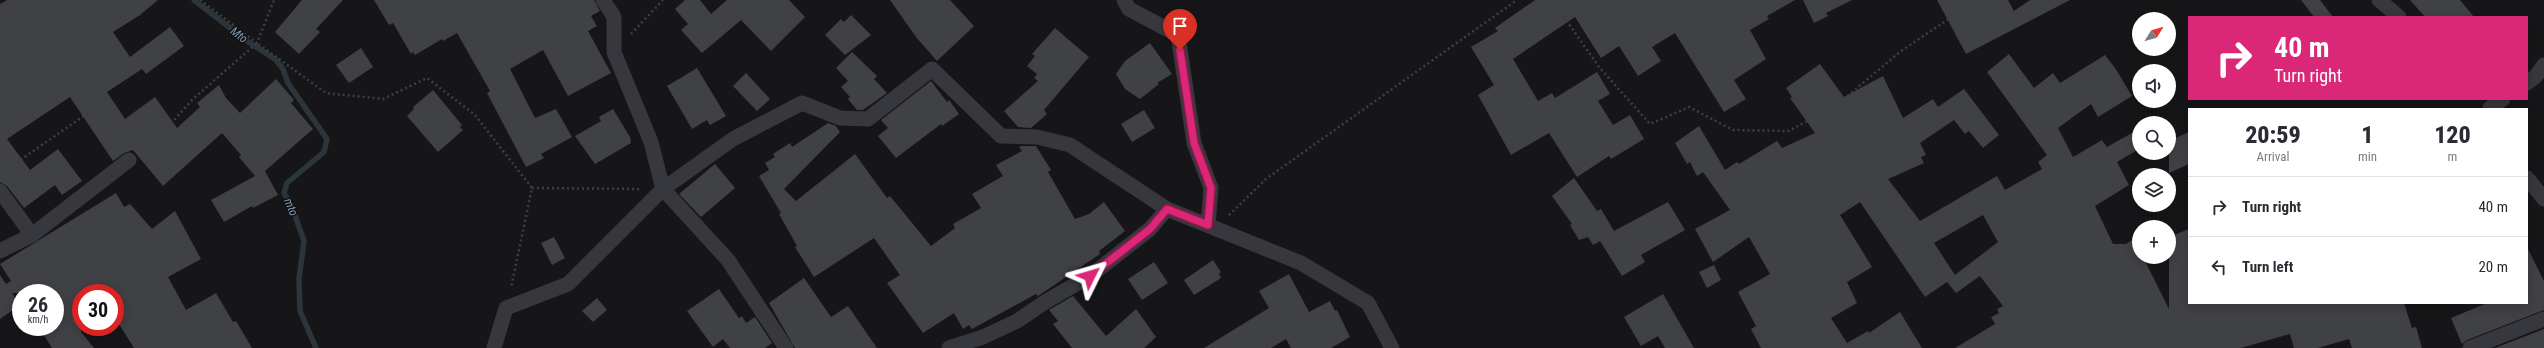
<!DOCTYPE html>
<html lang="en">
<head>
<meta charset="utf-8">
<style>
  body { margin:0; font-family:"Roboto Condensed",sans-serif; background:#f2f2f3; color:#2b2b33; height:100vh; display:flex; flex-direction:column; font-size:15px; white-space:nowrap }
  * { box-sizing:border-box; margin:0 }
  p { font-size:13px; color:#7c7c81 }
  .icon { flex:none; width:22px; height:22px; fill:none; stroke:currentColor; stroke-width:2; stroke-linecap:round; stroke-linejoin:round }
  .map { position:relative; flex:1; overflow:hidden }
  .side { position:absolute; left:2188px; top:108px; width:340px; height:196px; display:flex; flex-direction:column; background:#fff; border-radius:0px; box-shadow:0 2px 10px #0003 }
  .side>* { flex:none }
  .banner { position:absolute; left:2188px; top:16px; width:340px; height:84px; border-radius:0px; box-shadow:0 2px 10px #0003; background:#db2777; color:#fff; overflow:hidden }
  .needle { width:26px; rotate:53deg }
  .fabs { position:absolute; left:2132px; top:12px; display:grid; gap:8px }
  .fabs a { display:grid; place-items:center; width:44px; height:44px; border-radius:50%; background:#fff; box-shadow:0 2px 10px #0003; font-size:20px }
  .speed { position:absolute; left:12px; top:284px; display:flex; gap:8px; font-size:20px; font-weight:700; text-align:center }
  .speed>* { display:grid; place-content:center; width:52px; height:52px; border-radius:50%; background:#fff; box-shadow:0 2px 10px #0003; line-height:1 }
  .speed small { font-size:10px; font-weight:400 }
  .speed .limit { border:6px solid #d22; background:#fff; color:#111 }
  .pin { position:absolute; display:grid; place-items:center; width:34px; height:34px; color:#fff; margin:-41px -17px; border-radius:50% 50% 50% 0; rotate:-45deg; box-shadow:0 0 4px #0007 }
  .pin .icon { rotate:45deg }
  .me { position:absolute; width:44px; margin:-22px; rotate:50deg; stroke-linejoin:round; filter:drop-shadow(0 0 3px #0008) }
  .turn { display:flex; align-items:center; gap:14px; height:84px; padding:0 20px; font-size:18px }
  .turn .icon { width:52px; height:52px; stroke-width:2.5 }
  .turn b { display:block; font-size:28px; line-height:34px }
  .eta { display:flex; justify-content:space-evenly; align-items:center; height:68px; text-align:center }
  .eta b { font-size:24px; font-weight:800; line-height:28px }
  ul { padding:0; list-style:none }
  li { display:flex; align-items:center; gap:12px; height:60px; padding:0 20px; border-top:1px solid #e1e1e2 }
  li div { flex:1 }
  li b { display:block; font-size:15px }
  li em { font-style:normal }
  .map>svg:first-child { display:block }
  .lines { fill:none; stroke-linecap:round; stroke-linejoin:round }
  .stream { stroke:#2c353c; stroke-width:5.5 }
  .building { fill:#404145; fill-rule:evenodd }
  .path { stroke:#3d3f44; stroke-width:2.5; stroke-dasharray:2 3; stroke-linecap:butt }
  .minor { stroke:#37383d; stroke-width:15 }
  .route-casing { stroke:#8e194d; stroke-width:10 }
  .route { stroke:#db2777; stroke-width:7 }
  .labels { text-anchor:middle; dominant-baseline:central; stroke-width:3; stroke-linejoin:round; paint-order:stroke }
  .water-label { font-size:12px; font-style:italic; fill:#7f9bb3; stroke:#111113 }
</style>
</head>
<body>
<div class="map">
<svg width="2544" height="348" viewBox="0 0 2544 348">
  <rect width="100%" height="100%" fill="#161618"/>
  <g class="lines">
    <path class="stream" d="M194,0L247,41L276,60L283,69L288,83L327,139L324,152L287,183L284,193L292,207L304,241L299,279L300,311L316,348"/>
  </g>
  <g class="building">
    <path d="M7,0H158L140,15L113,32L130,57L170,27L184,46L146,74L142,69L107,92L125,119L155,97L177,128L200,107L197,103L219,85L226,98L240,113L276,79L294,100L291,103L313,129L265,171L278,195L253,208L252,206L224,222L211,200L255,176L239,157L241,155L222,133L163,186L133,150L124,153L113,161L70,97L7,139L30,170L58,149L82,181L62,195L55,185L24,208L7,186L0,182V4Z"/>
    <path d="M302,0H343L316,29L320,32L299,54L275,32Z"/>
    <path d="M374,0H594L600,11L591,16L597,26L588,31L611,73L568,96L543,50L510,69L535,118L556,109L572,137L541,154L544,158L526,167L487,93L490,91L457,33L443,41L442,39L415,55L413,52L411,54L393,23L389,25Z"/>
    <path d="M685,0H700L711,14L727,0H789L805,17L771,51L741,20L702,53L681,30L688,24L675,9Z"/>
    <path d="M890,0H950L974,26L937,61L916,37Z"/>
    <path d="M1535,0H1795L1767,16L1769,19L1750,30L1766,59L1734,80L1746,99L1724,112L1675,33L1652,47L1661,61L1638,76L1619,46L1601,58L1575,17L1513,59L1538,101L1552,93L1555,98L1597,72L1610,94L1598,101L1613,125L1630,115L1644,139L1611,159L1609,156L1577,177L1549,133L1511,155L1478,95L1494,85L1471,47L1498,31L1495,28Z"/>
    <path d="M1803,0H1852L1826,13L1828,16L1814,23Z"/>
    <path d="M1937,0H2008L2014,11L2030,0H2070L1966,54Z"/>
    <path d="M2301,0H2320L2333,17H2314Z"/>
    <path d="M2410,0H2460L2474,17H2425Z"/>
    <path d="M851,15L871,35L845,55L825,35L841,19L844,22Z"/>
    <path d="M1055,28L1089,57L1044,110L1047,114L1031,128L1018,127L1004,111L1038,81L1034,78L1037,74L1027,66L1035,56L1032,54Z"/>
    <path d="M1150,43L1172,74L1157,83L1159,84L1140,99L1125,89L1116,74L1125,61Z"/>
    <path d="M361,48L373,67L349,83L336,65Z"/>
    <path d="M852,52L877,76L874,79L887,93L863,110H857L848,99L850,97L841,87L848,81L836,68Z"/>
    <path d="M2009,54L2034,88L2053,73L2060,83L2105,55L2115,68L2132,96L2098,117L2091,104L2058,128L2073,157L2102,140L2107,147L2139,129V149L2117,162L2129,185L2095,206L2113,244H2126L2132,240L2137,246L2139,257H2143L2169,309V237L2189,229V303H2404L2412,328L2416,327L2422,348H2352L2349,339L2318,348H2294L2290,334L2241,348H1955L1995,324L1991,317L1999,313L1997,309L2003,306L1980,276L1956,293L1947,282L1925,297L1860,202L1840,215L1872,267L1847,282L1857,303L1831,318L1847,343L1868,331L1869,333L1900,312L1922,348H1761L1751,329L1756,326L1738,292L1770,274L1749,237L1713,262L1695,229L1730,210L1703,172L1697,176L1690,162L1687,164L1675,143L1699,126L1725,170L1737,162L1739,164L1777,141L1782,148L1815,133L1790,98L1792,97L1786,88L1820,64L1844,97L1883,76L1903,118L1933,99L1938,107L1964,89L1999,135L1983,148L1969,131L1965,134L1954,120L1920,143L1926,155L1921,157L1924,163L1888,179L1920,221L1997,176L2005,190L2042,169L2038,162L2047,155L1987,72ZM1983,215L1998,242L1955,275L1934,243Z"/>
    <path d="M697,68L726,116L710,125L707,120L692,129L667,86Z"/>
    <path d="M746,73L770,99L757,111L733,86Z"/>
    <path d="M931,81L947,102L949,100L959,114L942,126L941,124L896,158L878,136L888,128L881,120Z"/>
    <path d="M433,90L462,125L460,127L463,130L438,152L407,116L414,109L413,107Z"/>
    <path d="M613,109L630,137L631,143L595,164L575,136L601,121L599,117Z"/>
    <path d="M1144,110L1155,128L1132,142L1121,124Z"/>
    <path d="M828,123L836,126L840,132L784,189L796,201L855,154L887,198L890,196L931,246L955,228L953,224L981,208L972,194L1003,176L996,165L1022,151L1019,147L1021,146H1036L1051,170L1048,172L1075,219L1089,214L1104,202L1125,231L1099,251L1100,254L1038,296L1036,294L972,329L969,325L963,329L954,313L923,333L887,283L900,275L874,238L814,277L795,247L797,246L779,214L781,213L759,176L769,170L765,163L775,157L773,154L790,143L792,147Z"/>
    <path d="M2189,132V164L2169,173V141Z"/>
    <path d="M715,164L735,188L701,217L679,194Z"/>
    <path d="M1574,178L1597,211L1601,209L1614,231L1668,202L1685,230L1641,255L1645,262L1622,276L1600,241L1593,245L1588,237L1579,240L1570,225L1572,224L1552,196Z"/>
    <path d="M116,193L124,207L130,204L152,229L175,211L201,259L168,277L186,310L216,293L233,322L236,321L252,348H134L115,318V293H81V332L94,348H52L39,327H55V293H12L20,305L0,319V275L6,284L11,281L0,264Z"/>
    <path d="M554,237L565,258L552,265L541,243Z"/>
    <path d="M2527,247L2544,281V310L2467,340L2462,344L2451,318L2487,303H2527Z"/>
    <path d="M1213,260L1221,272L1219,274L1221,278L1194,295L1184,280Z"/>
    <path d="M1154,262L1168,283L1142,300L1128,279Z"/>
    <path d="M1714,265L1721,280L1707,288L1699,272Z"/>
    <path d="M1289,274L1309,312L1330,301L1335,311L1337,310L1350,337L1331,348H1291L1286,339L1271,348H1204L1269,308L1259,291Z"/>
    <path d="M804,278L831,317L848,306L877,348H795L769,303Z"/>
    <path d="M719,289L739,318L742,316L746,323L755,317L772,343L765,348H730L723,339L713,347L687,311Z"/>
    <path d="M1663,294L1694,348H1665L1658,336L1641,346L1624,317Z"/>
    <path d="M1073,296L1106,336L1136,309L1156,337L1144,348H1072L1053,324L1058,321L1049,310Z"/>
    <path d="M597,298L607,310L593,322L582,311Z"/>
    <path d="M2544,329V348H2495Z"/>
  </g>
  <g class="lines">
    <g class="path">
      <path d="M200,0L257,43L274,0"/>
      <path d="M1552,0L1599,67L1650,124L1689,107L1733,130L1789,131L1838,104L1901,51L1977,0"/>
      <path d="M631,34L663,0"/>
      <path d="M141,150L175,119L193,99L257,43L326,93L383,99L427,78L475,115L532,188L511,288"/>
      <path d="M0,174L88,113"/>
      <path d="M532,188L640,189"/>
      <path d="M1229,215L1266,179L1517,0"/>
    </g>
    <g class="minor">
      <path d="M603,0L614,17V52L651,142L663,189L728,260L786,348"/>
      <path d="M1124,0L1129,9L1178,35L1194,143L1211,188L1208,225"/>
      <path d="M2379,0L2399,17"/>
      <path d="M2527,83L2535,77L2544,65"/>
      <path d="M2490,108L2503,99"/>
      <path d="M2527,178L2544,199"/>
      <path d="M0,191L32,235"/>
      <path d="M0,251L32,235L129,160"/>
      <path d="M494,348L506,308L568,284L663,189L733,139L802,103L840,118L868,119L932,69L1001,136L1037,137L1070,145L1167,209L1301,263L1368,303L1392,348"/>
      <path d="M949,348L983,337L1017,321L1045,302L1090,276L1150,229L1167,209"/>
      <path d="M2470,348L2544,319"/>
    </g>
  </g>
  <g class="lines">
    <defs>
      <path id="route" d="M1090,276L1150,229L1167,209L1208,225L1211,188L1194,143L1180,50"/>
    </defs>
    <use href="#route" class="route-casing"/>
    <use href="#route" class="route"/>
  </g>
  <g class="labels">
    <g class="water-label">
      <text transform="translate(239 35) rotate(37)">Mto</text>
      <text transform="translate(291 207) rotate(66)">mto</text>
    </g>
  </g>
</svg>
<div class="fabs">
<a><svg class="needle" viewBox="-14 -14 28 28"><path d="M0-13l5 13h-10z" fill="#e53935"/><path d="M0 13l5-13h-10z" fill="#7c7c81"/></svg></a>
<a><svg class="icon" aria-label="sound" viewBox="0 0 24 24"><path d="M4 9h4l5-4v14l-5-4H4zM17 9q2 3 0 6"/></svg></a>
<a><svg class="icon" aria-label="search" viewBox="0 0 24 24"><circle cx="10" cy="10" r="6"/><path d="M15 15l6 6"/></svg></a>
<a><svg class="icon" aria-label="layers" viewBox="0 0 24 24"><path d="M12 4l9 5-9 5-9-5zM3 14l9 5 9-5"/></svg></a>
<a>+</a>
</div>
<div class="speed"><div>26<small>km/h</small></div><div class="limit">30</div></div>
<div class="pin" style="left:1180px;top:50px;background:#d93025"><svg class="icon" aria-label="arrive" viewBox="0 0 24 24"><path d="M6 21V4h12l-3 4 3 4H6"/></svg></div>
<svg class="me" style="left:1090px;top:276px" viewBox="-20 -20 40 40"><path d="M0-17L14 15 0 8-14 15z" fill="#db2777" stroke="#fff" stroke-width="4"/></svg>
<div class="banner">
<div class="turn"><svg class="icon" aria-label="right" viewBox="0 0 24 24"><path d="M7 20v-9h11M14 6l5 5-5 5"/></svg><div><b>40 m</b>Turn right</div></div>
</div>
<section class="side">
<div class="eta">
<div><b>20:59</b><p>Arrival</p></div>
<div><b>1</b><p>min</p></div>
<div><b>120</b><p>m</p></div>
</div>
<ul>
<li><svg class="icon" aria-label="right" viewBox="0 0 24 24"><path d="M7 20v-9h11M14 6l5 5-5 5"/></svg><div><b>Turn right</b></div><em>40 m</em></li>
<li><svg class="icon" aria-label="left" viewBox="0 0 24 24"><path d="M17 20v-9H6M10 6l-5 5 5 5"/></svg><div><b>Turn left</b></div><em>20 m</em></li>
</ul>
</section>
</div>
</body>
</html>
